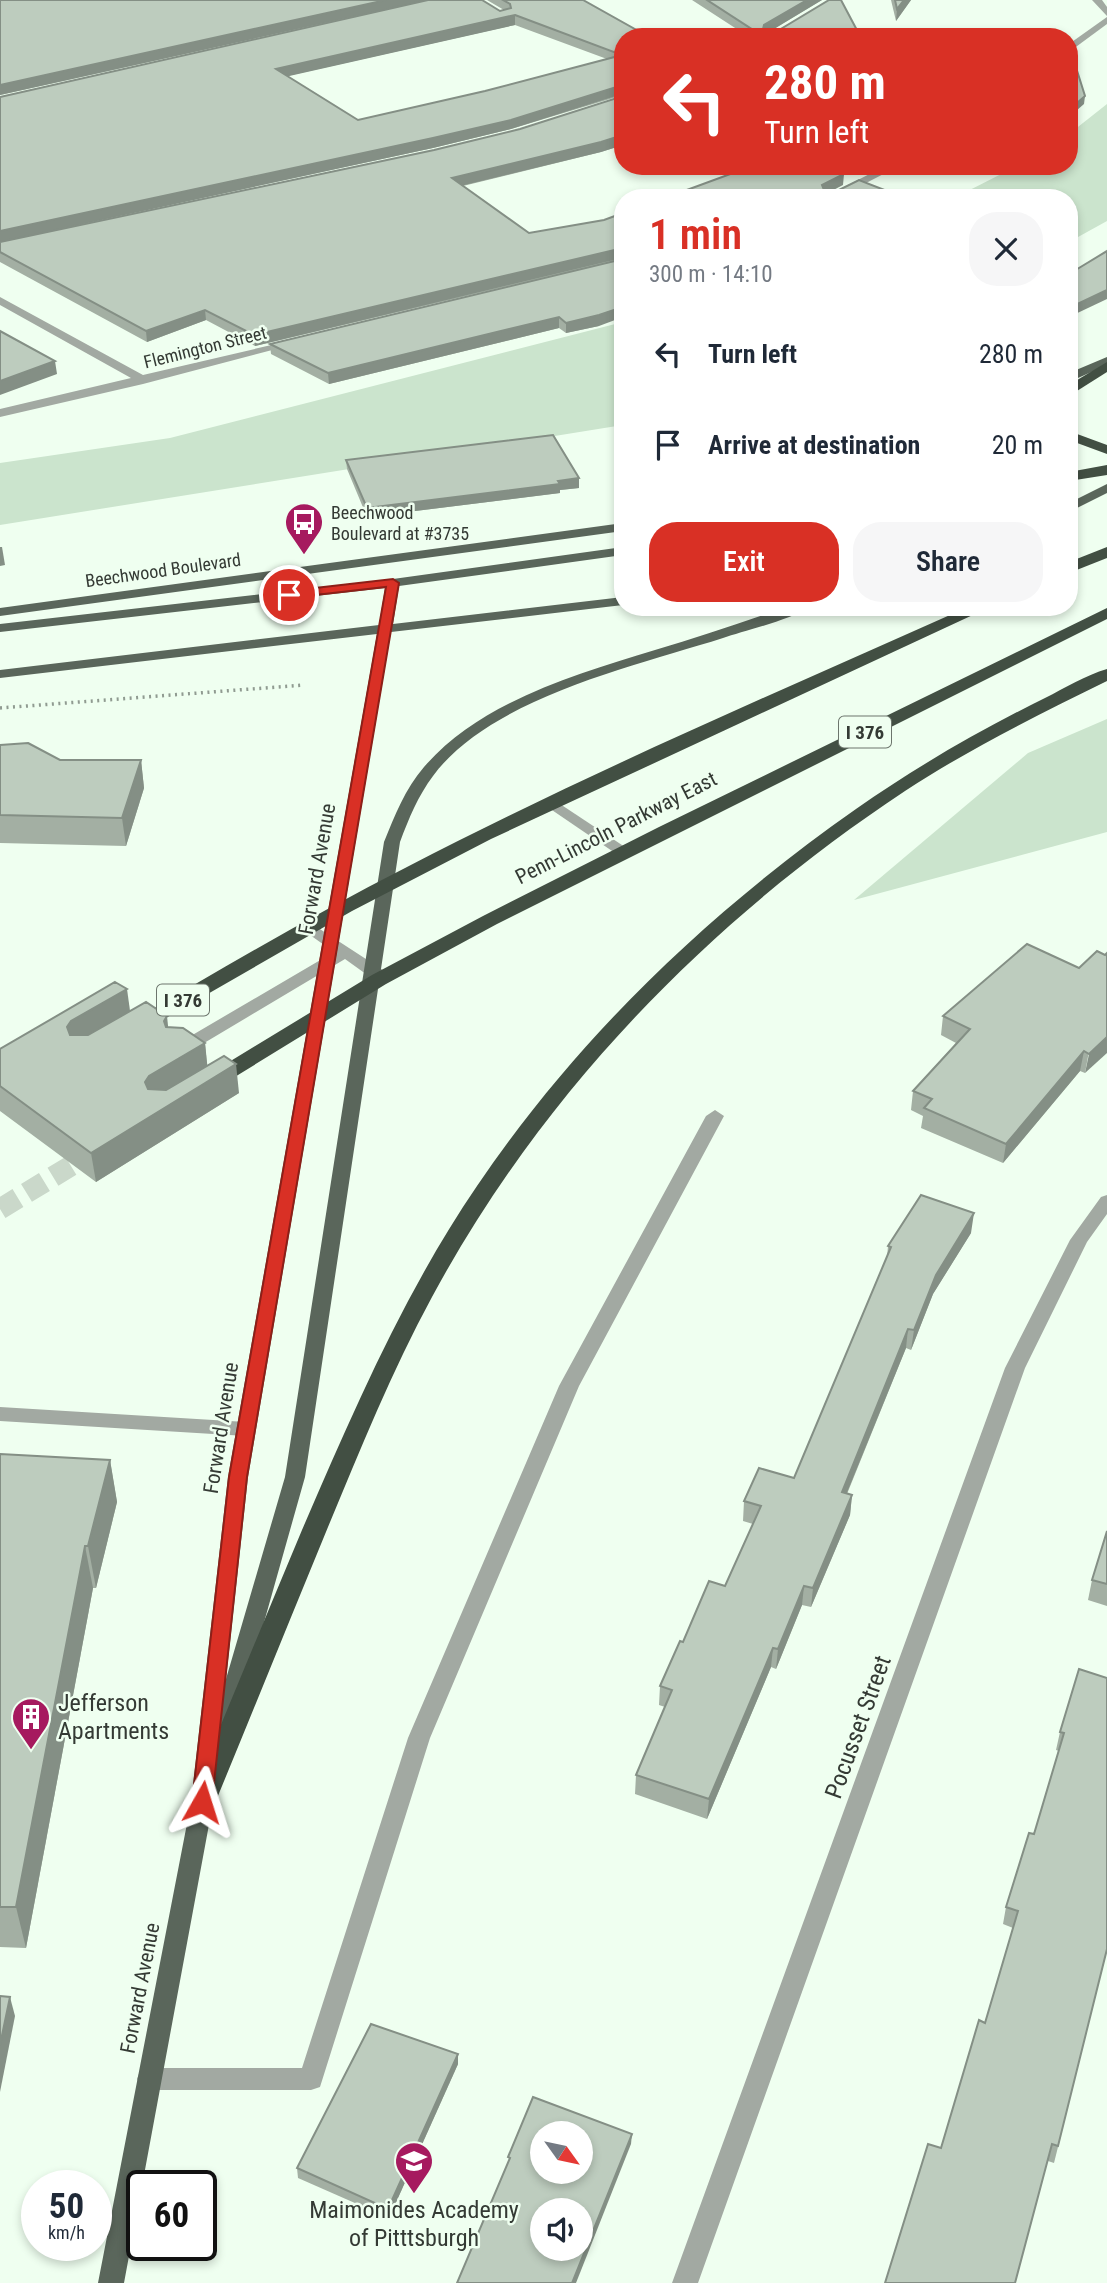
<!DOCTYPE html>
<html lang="en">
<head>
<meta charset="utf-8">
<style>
  body { margin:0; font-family:"Roboto Condensed",sans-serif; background:#f6f6f7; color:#1f2937; height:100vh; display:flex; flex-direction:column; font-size:26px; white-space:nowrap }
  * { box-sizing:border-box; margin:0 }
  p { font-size:23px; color:#747a83 }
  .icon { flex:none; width:38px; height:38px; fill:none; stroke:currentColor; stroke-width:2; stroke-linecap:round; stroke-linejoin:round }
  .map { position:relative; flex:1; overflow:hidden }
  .details { position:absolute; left:614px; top:189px; width:464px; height:427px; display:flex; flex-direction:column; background:#fff; border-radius:28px; box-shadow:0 4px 10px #0003 }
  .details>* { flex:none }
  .top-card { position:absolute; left:614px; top:28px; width:464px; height:147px; border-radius:28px; box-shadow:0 4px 10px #0003; background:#d93025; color:#fff; overflow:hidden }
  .needle { width:46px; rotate:123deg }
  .controls { position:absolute; left:530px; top:2121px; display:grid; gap:14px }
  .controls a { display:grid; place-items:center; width:63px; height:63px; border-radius:50%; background:#fff; box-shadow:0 4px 10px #0003; font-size:35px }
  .speed { position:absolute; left:21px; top:2170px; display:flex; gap:14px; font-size:35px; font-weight:700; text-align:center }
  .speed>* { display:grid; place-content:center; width:91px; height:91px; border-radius:50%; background:#fff; box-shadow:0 4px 10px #0003; line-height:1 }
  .speed small { font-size:18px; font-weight:400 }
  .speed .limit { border:4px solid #111; border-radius:10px; background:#fff; color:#111 }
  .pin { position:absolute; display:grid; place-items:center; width:60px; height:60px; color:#fff; margin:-30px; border:4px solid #fff; border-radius:50%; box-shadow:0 2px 7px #0007 }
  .me { position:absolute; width:77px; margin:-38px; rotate:6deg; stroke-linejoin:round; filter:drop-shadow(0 0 5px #0008) }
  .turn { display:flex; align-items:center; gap:24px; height:147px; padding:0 35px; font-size:32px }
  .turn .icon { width:91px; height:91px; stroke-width:2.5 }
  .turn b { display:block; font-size:49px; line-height:60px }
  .round { display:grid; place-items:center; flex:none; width:74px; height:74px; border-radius:28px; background:#f6f6f7 }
  .summary { display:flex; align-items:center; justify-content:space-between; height:119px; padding:0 35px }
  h1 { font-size:42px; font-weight:600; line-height:52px; color:#d93025 }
  .action { display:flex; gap:14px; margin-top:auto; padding:14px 35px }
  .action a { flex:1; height:80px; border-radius:28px; background:#d93025; color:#fff; font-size:28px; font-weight:600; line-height:80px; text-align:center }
  .action a+a { background:#f6f6f7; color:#1f2937 }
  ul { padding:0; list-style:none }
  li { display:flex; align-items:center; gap:21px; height:91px; padding:0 35px }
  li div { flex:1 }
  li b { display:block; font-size:26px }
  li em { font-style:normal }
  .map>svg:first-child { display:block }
  .green { fill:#cbe4cd }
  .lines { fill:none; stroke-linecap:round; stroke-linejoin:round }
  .motorway-tunnel { stroke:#cad8ca; stroke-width:21; stroke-dasharray:21 10; stroke-linecap:butt }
  .path { stroke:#909b91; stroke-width:3.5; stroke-dasharray:2 4.5; stroke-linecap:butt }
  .service { fill:#a2a9a2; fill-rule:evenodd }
  .minor { fill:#a2a9a2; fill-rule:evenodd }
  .primary { fill:#5a665b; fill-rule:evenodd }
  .motorway { fill:#424f43; fill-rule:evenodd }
  .wall { fill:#a3afa3; fill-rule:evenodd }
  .shaded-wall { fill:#848f85 }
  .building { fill:#bdccbe; stroke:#848f85; stroke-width:2; fill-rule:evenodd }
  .route { fill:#d93025; stroke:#8d1f18; stroke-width:2 }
  .labels { text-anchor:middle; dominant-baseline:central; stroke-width:5; stroke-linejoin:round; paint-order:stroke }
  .far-street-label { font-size:18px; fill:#343a34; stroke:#effff0 }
  .far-poi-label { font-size:18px; fill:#343a34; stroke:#effff0; text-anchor:start }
  .shield { fill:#effff0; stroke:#6c756c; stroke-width:2 }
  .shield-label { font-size:19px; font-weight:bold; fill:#343a34 }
  .street-label { font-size:21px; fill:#343a34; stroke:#effff0 }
  .near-poi-label { font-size:24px; fill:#343a34; stroke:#effff0; text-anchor:start }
  .near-street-label { font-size:24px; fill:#343a34; stroke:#effff0 }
</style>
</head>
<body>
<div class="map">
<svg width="1107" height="2283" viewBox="0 0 1107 2283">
  <rect width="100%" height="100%" fill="#effff0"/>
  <g class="green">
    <path d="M1107,104V221L1069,242V198H954L1017,166H1069V134Z"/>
    <path d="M623,322V425L0,525V463L170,438Z"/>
    <path d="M1107,719V832L854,900L1028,753Z"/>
  </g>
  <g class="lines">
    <path class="motorway-tunnel" d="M0,1209L97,1150"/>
    <path class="path" d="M0,708L304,685"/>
    <g class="service">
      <path d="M551,798L628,849L631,852L628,855H618L546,806L543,803L546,800Z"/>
      <path d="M309,922L389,974L391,978L389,982H377L345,959L184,1055H172L170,1051L172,1047L334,952L303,930L301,927Z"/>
      <path d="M715,1110L724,1116L579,1386L430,1738L320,2087L311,2090H149L140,2087L137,2079L140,2071L149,2068H302L408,1738L559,1386L706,1116Z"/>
      <path d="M0,1407L246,1422L253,1424L256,1429L253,1434L246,1436L0,1421Z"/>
    </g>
    <g class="minor">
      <path d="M1092,0H1102L1107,7V16Z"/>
      <path d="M1107,17V24L1069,52V44Z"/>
      <path d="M885,166H899L837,198H823Z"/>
      <path d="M0,297L143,375L293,340L299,343L143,384L0,417V409L131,378L0,305Z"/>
      <path d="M1107,1195V1214L1087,1242L1025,1368L698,2283H672L1005,1368L1070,1240L1101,1197Z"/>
    </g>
    <g class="primary">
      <path d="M1107,357V365L1069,382V373Z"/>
      <path d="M1107,484V493L1069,512V503Z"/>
      <path d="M623,523V531L0,616V608Z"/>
      <path d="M623,547V555L399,586L393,624L623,597V605L391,632L248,1477L226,1679L285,1477L384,842C395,815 405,789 424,767C481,701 575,675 655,650C699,637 743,622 787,607H808C794,619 743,631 723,638C635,666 490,698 433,776C418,796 409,818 400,842L305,1477L235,1725L232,1731L221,1733L213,1803L124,2283H98L191,1803L228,1477L377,634L0,678V670L379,625L385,588L0,632V624L393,579Z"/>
    </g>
    <g class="motorway">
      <path d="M1107,362V372L1069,396V385Z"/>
      <path d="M1069,431L1107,445V454L1069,440Z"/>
      <path d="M1107,465V475L1069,481V472Z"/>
      <path d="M1107,547V558L1069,573V562Z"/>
      <path d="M968,607H990L491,839L352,911L145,1030H131L128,1026L131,1022C222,968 313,915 407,867C590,772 780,691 968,607Z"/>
      <path d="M1107,608V619L497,924L386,984L220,1086H206L203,1081L206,1076L372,975L483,916L659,827Z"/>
      <path d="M1107,669V681C1038,715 969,749 905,791C710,920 543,1091 432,1297C392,1371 360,1450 328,1527C290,1619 253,1711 215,1803L211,1811L202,1814L193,1811L189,1803C226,1712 264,1621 302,1530C353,1412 404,1293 477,1186C578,1037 709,912 856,809C916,767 980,730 1045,698C1065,688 1086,675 1107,669Z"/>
    </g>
  </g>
  <g class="wall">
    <path d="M0,0H482L500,11L504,10L487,0H583L649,37H623V95L511,129L433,148L8,240L434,150L520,129L623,96V145L601,152L463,186L529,233L604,220L623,213V259L255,346L206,320L147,342L0,262V97L402,6L0,95ZM515,25L607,59L485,91L358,120L287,76Z"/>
    <path d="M692,0H822L772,30L859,37H749Z"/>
    <path d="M891,0H911L896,21Z"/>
    <path d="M962,166H1004L991,173Z"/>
    <path d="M623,259L599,326L566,333L559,328L329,384L271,354L270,344Z"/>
    <path d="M346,460L579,478V488L560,490V493L367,517L347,469Z"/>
    <path d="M0,745L60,760H141L144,788L126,846L0,843Z"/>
    <path d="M1107,953L1085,1073L1080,1071L1003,1163L921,1128L923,1116L911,1110L913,1091L956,1043L941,1035L943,1016L1079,968Z"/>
    <path d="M130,1011L205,1043L207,1065L239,1093L96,1182L0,1111V1049Z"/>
    <path d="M971,1233L933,1294L911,1350L906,1348L847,1494L852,1495L850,1515L811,1607L802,1605L776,1669L771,1667L707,1819L635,1794L636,1775L665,1707L659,1705L660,1686L683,1642L725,1586L753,1524L743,1521L744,1501L794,1478L887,1258L888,1246Z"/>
    <path d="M0,1454L110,1460L117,1502L96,1588H93L26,1948L0,1947Z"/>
    <path d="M1107,1531V1606L1088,1600L1092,1580Z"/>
    <path d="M1079,1669L1107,1950L1054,2163L1048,2161L941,2148L985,2023L1013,1928L1003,1924L1006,1907L1034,1834L1059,1751L1056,1750L1060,1732Z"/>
    <path d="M458,2054V2064L389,2218L298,2178L297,2168Z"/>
  </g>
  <g class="shaded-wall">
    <path d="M386,0H428L0,95V85Z"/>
    <path d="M807,0H822L764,35V25Z"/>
    <path d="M904,0H911L896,21L897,9Z"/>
    <path d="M515,15V25L276,79V69Z"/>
    <path d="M622,85V94L511,129L433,148L0,242V231Z"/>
    <path d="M1085,96L1084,104L1069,117V110Z"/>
    <path d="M623,135V145L601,152L452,188V178Z"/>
    <path d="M992,166H1004L991,173Z"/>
    <path d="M844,174L843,185L822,196V185Z"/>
    <path d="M623,248L622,258L255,346L254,335Z"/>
    <path d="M1107,290V299L1069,317V308Z"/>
    <path d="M623,307V317L599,326L566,333V323Z"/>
    <path d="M205,310L206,320L147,342L146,331Z"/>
    <path d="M559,317V328L329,384L328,373Z"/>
    <path d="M55,361L57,374L0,395V381Z"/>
    <path d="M579,478V488L560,490V493L367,517V508Z"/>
    <path d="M0,547H2L5,565L0,566Z"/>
    <path d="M141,760L144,788L126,846L122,818Z"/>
    <path d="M127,989L131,1018L72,1056L67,1027L71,1021Z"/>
    <path d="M167,1016L170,1045L164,1021Z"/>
    <path d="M1107,1032V1053L1085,1073L1089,1054Z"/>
    <path d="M205,1043L208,1072L153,1105L145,1082L149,1076Z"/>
    <path d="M1084,1051L1080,1071L1003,1163L1006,1144Z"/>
    <path d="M236,1064L239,1093L96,1182L91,1153Z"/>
    <path d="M974,1213L971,1233L933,1294L911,1350L914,1330L936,1275Z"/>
    <path d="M908,1329L906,1348L839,1512L842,1492Z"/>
    <path d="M110,1460L117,1502L96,1588L88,1546Z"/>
    <path d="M852,1495L850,1515L811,1607L813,1588Z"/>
    <path d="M85,1546L93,1588L26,1948L16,1907Z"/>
    <path d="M804,1586L802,1605L776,1669L778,1649Z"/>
    <path d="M773,1648L771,1667L707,1819L709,1799Z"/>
    <path d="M10,1997L15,2016L0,2092V2045Z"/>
    <path d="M458,2054V2064L389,2218L388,2209Z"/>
    <path d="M632,2134L631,2144L576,2283H572Z"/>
  </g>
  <g class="building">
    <path d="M0,0H386L0,85Z"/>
    <path d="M428,0H482L500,11L511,8L510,4L503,0H583L649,37H623V85L511,120L433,138L0,231V97ZM515,15L622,55L485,91L358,120L276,69Z"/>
    <path d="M707,0H807L764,25L763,29L779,30L829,0H841L859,34L854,37H764Z"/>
    <path d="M895,0H904L897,9Z"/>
    <path d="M1069,60L1074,61L1085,96L1069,110Z"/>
    <path d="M623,96V135L601,142L452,178L529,233L604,220L623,213V248L254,335L205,310L146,331L0,252V242L434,150L520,129Z"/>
    <path d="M752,166H822L844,174L822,185L824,190H839L859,180L905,198H665Z"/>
    <path d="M1107,251V290L1069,308V269L1074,271Z"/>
    <path d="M623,259V307L599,315L566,323L559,317L328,373L270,344Z"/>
    <path d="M0,331L55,361L0,381Z"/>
    <path d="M553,435L579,478L558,481L560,484L367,508L346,460Z"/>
    <path d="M28,743L60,760H141L122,818L0,815V745Z"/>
    <path d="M1027,944L1079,968L1097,951L1105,955L1107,953V1037L1089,1054L1084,1051L1006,1144L924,1108L932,1099L913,1091L970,1029L943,1016Z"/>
    <path d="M115,982L127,989L71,1021L67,1027L70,1035H88L146,1002L167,1016L164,1021L166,1027L183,1028L205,1043L149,1076L145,1082L148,1089L166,1090L224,1056L236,1064L91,1153L0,1086V1049Z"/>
    <path d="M921,1195L974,1213L936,1275L914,1330L908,1329L842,1492L852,1495L813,1588L804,1586L778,1649L773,1648L709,1799L636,1775L672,1690L660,1686L680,1641L683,1642L709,1581L725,1586L761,1506L744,1501L759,1468L794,1478L891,1247L888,1246Z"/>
    <path d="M0,1454L110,1460L88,1546H85L16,1907H0Z"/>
    <path d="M1107,1531V1584L1092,1580Z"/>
    <path d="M1079,1669L1107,1678V1949L1058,2146L1052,2144L1015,2283H885L928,2144L941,2148L979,2020L985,2023L1018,1911L1006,1907L1029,1833L1034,1834L1064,1733L1060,1732Z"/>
    <path d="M0,1996L10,1997L0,2045Z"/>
    <path d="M371,2024L458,2054L388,2209L297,2168Z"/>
    <path d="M533,2097L632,2134L572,2283H457L510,2158L508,2157ZM542,2133H581V2172H542ZM542,2210H581V2249H542Z"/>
  </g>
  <path class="route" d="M393,579L399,583L247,1477L212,1802L209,1809L202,1811L195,1809L192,1802L229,1477L386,587L289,598L283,595L289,591Z"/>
  <defs>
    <symbol id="bus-pin" viewBox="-11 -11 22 30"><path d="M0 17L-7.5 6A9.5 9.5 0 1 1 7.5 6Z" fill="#a61a5f" stroke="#effff0"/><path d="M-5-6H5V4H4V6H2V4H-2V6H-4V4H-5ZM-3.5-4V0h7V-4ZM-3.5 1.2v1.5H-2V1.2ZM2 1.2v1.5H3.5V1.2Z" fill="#fff"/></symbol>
    <symbol id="building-pin" viewBox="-11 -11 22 30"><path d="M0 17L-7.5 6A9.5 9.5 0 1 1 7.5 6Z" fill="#a61a5f" stroke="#effff0"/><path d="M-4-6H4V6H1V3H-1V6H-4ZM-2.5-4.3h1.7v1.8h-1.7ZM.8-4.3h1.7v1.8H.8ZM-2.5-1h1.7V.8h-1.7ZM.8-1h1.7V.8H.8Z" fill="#fff"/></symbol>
    <symbol id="school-pin" viewBox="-11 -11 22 30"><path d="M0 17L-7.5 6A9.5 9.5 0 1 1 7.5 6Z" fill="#a61a5f" stroke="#effff0"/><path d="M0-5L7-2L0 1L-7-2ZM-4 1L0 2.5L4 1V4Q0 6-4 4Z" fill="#fff"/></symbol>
  </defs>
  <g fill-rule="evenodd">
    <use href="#bus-pin" x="282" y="500" width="44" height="60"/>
    <use href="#building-pin" x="9" y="1695" width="44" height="60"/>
    <use href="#school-pin" x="392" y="2139" width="44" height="60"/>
  </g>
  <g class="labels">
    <g class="far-street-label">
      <text transform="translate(205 347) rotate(-14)">Flemington Street</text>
      <text transform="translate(163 570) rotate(-8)">Beechwood Boulevard</text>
    </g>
    <g class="far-poi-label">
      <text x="331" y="512">Beechwood<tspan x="331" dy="21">Boulevard at #3735</tspan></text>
    </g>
    <g class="shield">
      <rect x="839" y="716.5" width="52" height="31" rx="5"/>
      <rect x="157" y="984.5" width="52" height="31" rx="5"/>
    </g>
    <g class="shield-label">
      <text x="865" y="732">I 376</text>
      <text x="183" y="1000">I 376</text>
    </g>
    <g class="street-label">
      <text transform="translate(616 828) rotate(-27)">Penn-Lincoln Parkway East</text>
      <text transform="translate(317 869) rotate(-80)">Forward Avenue</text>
      <text transform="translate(221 1428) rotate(-81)">Forward Avenue</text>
      <text transform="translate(140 1988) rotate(-79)">Forward Avenue</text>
    </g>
    <g class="near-poi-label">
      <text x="58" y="1703">Jefferson<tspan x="58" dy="28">Apartments</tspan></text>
      <text x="414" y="2210" text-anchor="middle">Maimonides Academy<tspan x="414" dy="28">of Pitttsburgh</tspan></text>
    </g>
    <g class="near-street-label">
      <text transform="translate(858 1727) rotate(-70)">Pocusset Street</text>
    </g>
  </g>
</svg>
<div class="controls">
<a><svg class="needle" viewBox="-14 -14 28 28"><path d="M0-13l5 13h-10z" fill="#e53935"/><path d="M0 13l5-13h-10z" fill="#747a83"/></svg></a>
<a><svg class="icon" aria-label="sound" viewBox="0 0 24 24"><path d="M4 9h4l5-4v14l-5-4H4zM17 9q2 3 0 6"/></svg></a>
</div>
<div class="speed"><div>50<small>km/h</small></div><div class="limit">60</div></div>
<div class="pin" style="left:289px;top:595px;background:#d93025"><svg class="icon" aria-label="arrive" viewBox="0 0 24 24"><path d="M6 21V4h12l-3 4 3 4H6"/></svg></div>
<svg class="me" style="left:202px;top:1802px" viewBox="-20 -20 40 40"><path d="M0-17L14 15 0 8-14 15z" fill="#d93025" stroke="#fff" stroke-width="4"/></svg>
<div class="top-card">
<div class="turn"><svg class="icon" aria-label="left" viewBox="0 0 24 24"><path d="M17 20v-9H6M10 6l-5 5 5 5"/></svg><div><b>280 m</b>Turn left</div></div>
</div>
<section class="details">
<div class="summary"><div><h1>1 min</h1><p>300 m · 14:10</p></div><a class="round"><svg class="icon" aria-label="close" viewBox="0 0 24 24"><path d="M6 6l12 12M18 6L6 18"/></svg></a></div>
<ul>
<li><svg class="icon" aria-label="left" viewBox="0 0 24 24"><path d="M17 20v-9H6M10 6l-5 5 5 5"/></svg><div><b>Turn left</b></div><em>280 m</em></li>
<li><svg class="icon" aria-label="arrive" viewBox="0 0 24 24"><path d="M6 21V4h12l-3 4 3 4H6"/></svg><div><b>Arrive at destination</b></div><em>20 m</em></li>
</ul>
<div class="action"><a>Exit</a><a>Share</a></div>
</section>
</div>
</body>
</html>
